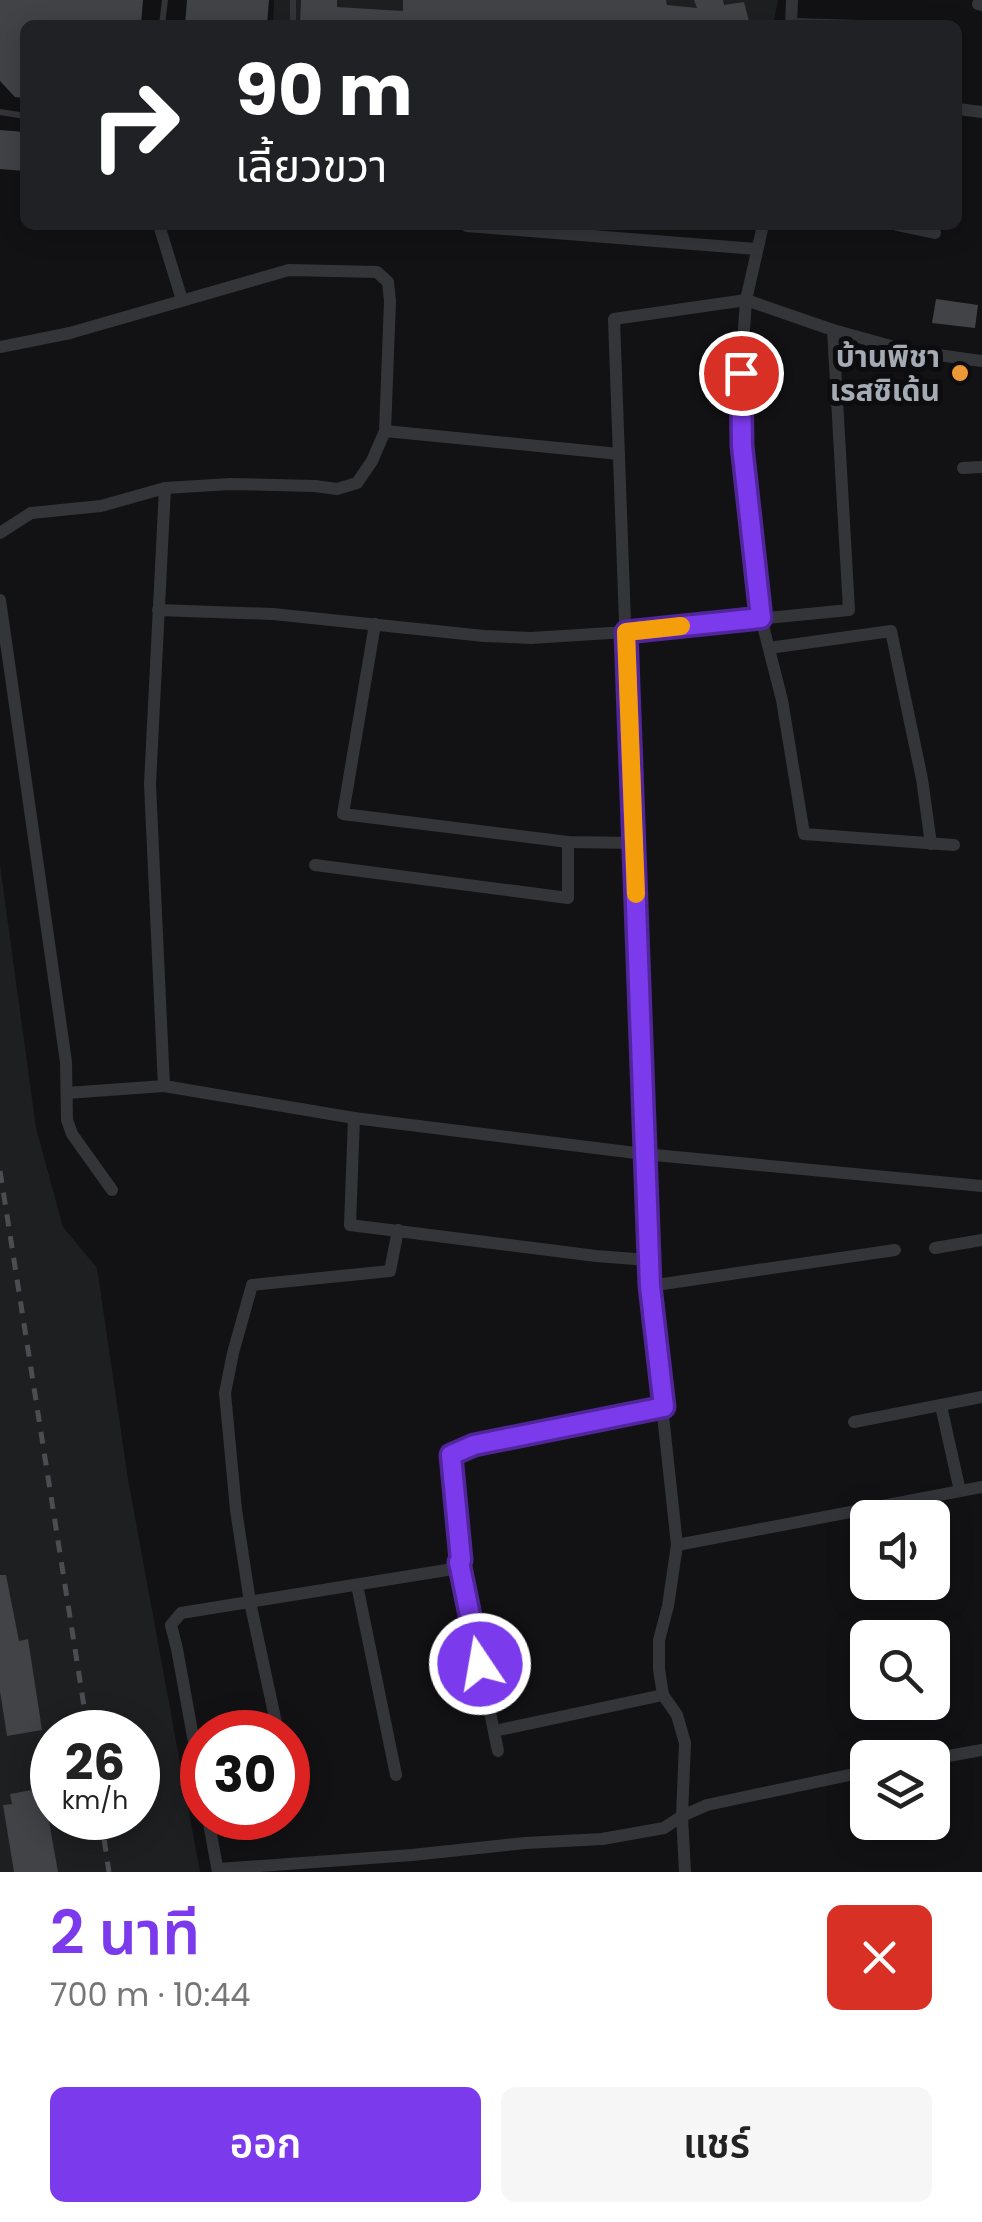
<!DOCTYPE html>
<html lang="th">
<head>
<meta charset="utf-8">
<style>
  body { margin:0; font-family:Poppins,"Noto Sans Thai",sans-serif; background:#f6f6f6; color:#222; height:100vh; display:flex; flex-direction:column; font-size:38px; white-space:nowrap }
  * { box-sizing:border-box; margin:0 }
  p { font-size:32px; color:#767676 }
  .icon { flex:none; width:55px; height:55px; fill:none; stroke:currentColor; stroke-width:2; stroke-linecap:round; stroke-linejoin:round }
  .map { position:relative; height:1872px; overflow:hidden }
  .sheet { display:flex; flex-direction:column; background:#fff; flex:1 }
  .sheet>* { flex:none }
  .top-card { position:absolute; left:20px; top:20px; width:942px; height:210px; border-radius:15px; box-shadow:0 5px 25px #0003; background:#202124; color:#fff; overflow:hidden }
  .controls { position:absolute; left:850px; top:1500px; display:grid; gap:20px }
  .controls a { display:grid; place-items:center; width:100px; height:100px; border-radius:15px; background:#fff; box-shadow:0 5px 25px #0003; font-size:50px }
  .speed { position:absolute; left:30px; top:1710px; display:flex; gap:20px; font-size:50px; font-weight:700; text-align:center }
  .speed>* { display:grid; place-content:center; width:130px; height:130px; border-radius:50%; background:#fff; box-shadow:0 5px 25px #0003; line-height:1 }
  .speed small { font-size:25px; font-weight:400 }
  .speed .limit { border:15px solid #d22; background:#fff; color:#111 }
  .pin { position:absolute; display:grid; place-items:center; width:85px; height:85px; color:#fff; margin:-42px; border:5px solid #fff; border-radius:50%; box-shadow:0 2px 10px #0007 }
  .me { position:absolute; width:110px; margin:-55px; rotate:348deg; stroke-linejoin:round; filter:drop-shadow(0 0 8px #0008) }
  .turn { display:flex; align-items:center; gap:35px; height:210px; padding:0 50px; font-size:45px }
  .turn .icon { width:130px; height:130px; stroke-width:2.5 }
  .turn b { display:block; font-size:70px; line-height:85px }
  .round { display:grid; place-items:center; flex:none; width:105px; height:105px; border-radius:15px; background:#f6f6f6 }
  .summary { display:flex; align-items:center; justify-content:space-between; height:170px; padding:0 50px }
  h1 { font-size:60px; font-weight:600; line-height:75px; color:#7c3aed }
  .action { display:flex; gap:20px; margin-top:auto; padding:20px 50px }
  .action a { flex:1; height:115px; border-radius:15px; background:#7c3aed; color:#fff; font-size:40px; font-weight:600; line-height:115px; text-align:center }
  .action a+a { background:#f6f6f6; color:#222 }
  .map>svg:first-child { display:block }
  .built { fill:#1e1f21; fill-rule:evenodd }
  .building { fill:#414347 }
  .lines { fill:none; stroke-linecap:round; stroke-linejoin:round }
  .service { stroke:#333539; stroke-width:6 }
  .minor { stroke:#333539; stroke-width:12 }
  .rail { stroke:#4b4d52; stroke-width:5; stroke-dasharray:12 10; stroke-linecap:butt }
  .route-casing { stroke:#51269a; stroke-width:25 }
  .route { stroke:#7c3aed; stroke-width:18 }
  .slow { stroke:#f59e0b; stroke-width:18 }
  .poi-dot { fill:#ea9934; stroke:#0d0d0f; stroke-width:4 }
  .labels { text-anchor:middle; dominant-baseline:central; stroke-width:10; stroke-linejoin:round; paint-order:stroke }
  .poi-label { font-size:30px; font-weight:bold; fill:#a4abb4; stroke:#0d0d0f; text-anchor:end }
</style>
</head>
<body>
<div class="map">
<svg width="982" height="1872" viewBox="0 0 982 1872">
  <rect width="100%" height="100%" fill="#121214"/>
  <g class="built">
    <path d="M274,0H778L773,25H273Z"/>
    <path d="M0,865L36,1128L63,1227L97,1268L128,1479L200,1872H0ZM52,1732H138V1818H52Z"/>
  </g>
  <g class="building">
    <path d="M0,0H143L141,25H25V98L15,97L0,81Z"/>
    <path d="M187,0H269L267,25H185Z"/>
    <path d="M301,0H337V7L403,11V0H666L667,5L697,8L694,0H723L724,5L744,2L750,25H300Z"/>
    <path d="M0,130L25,132V171L0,169Z"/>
    <path d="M936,299L978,305L975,328L932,323Z"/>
    <path d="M0,1575H6L19,1641L28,1639L42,1730L7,1736L0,1691Z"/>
    <path d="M43,1788L58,1872H14L3,1805L12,1804L10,1794Z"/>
  </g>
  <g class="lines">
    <g class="service">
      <path d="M293,0V25"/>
      <path d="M792,21L930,25"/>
      <path d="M162,25L165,0"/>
      <path d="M0,112L25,116"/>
    </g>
    <g class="minor">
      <path d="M978,4L982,5"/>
      <path d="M791,25L792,0"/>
      <path d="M958,109L982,112"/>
      <path d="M159,225L182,300"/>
      <path d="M763,225L746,300L741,373L742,446L761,618L782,700L804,834L954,845"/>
      <path d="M897,225L935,233"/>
      <path d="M467,226L756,249"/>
      <path d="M0,347L70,333L289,270L377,272L388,282L390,301L385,431L372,461L357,483L337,489L315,486L230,484L165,488L101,506L31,513L0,533"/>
      <path d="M385,431L619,454"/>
      <path d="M963,468L982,467"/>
      <path d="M0,600L66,1062L67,1120L72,1134L112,1190"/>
      <path d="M158,610L273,614L484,636L531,638L626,632L849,610L833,330"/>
      <path d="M375,624L343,814L568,842L634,843"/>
      <path d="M769,648L891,631L922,779L931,844"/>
      <path d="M315,865L568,898V842"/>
      <path d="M164,1086L150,784L165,488"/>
      <path d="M67,1093L164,1086L354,1118L644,1154L982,1186"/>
      <path d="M354,1118L350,1225L596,1256L648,1260"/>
      <path d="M935,1248L982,1240"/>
      <path d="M649,1286L895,1250"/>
      <path d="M941,1406L960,1491"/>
      <path d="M854,1422L982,1397"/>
      <path d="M677,1545L982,1487"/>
      <path d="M459,1562L498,1751"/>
      <path d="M357,1585L396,1775"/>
      <path d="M494,1731L663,1695"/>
      <path d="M278,1732L250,1602L236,1510L225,1393L233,1353L252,1285L390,1271L398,1230"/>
      <path d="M932,1759L982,1750"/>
      <path d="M202,1786L177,1649L171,1625L181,1613L453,1569L461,1560L451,1455L474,1445L664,1407"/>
      <path d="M208,1818L218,1872"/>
      <path d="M218,1869L412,1855L525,1843L602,1839L664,1828L682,1816L707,1805L868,1771"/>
      <path d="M685,1872L682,1816L685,1743L677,1715L663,1695L659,1669V1640L668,1606L677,1545L649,1286L614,319L746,300L833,330L909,351L982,361"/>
    </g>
    <g class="rail">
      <path d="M0,1171L88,1732"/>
      <path d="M101,1818L109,1872"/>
    </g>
  </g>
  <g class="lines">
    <defs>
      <path id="route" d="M480,1664L459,1562L461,1560L451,1455L474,1445L664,1407L650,1286L626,632L761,618L742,446L741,373"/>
    </defs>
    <use href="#route" class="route-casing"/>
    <use href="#route" class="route"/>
    <path class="slow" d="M636,894L626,632L681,626"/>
  </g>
  <circle class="poi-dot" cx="960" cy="373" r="10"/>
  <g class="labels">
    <g class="poi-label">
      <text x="940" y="356">บ้านพิชา<tspan x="940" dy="34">เรสซิเด้น</tspan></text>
    </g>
  </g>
</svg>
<div class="controls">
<a><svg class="icon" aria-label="sound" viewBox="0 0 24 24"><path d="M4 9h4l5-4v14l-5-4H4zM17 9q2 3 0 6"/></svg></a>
<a><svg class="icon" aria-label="search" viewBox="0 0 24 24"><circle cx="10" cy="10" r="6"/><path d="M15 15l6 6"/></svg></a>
<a><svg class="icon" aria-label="layers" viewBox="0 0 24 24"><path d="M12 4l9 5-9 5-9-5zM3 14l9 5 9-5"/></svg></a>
</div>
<div class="speed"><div>26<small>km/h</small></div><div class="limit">30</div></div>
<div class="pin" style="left:741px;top:373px;background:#d93025"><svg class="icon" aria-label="arrive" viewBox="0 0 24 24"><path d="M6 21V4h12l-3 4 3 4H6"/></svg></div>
<svg class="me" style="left:480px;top:1664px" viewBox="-20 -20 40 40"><circle r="17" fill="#7c3aed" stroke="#fff" stroke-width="3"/><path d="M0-11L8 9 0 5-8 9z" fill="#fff"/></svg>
<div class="top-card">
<div class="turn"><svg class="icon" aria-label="right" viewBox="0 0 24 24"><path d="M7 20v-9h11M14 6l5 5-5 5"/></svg><div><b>90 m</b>เลี้ยวขวา</div></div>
</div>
</div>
<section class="sheet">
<div class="summary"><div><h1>2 นาที</h1><p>700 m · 10:44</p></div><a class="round" style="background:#d93025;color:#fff"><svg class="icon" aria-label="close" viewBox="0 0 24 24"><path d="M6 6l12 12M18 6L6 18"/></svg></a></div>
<div class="action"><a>ออก</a><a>แชร์</a></div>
</section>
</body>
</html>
